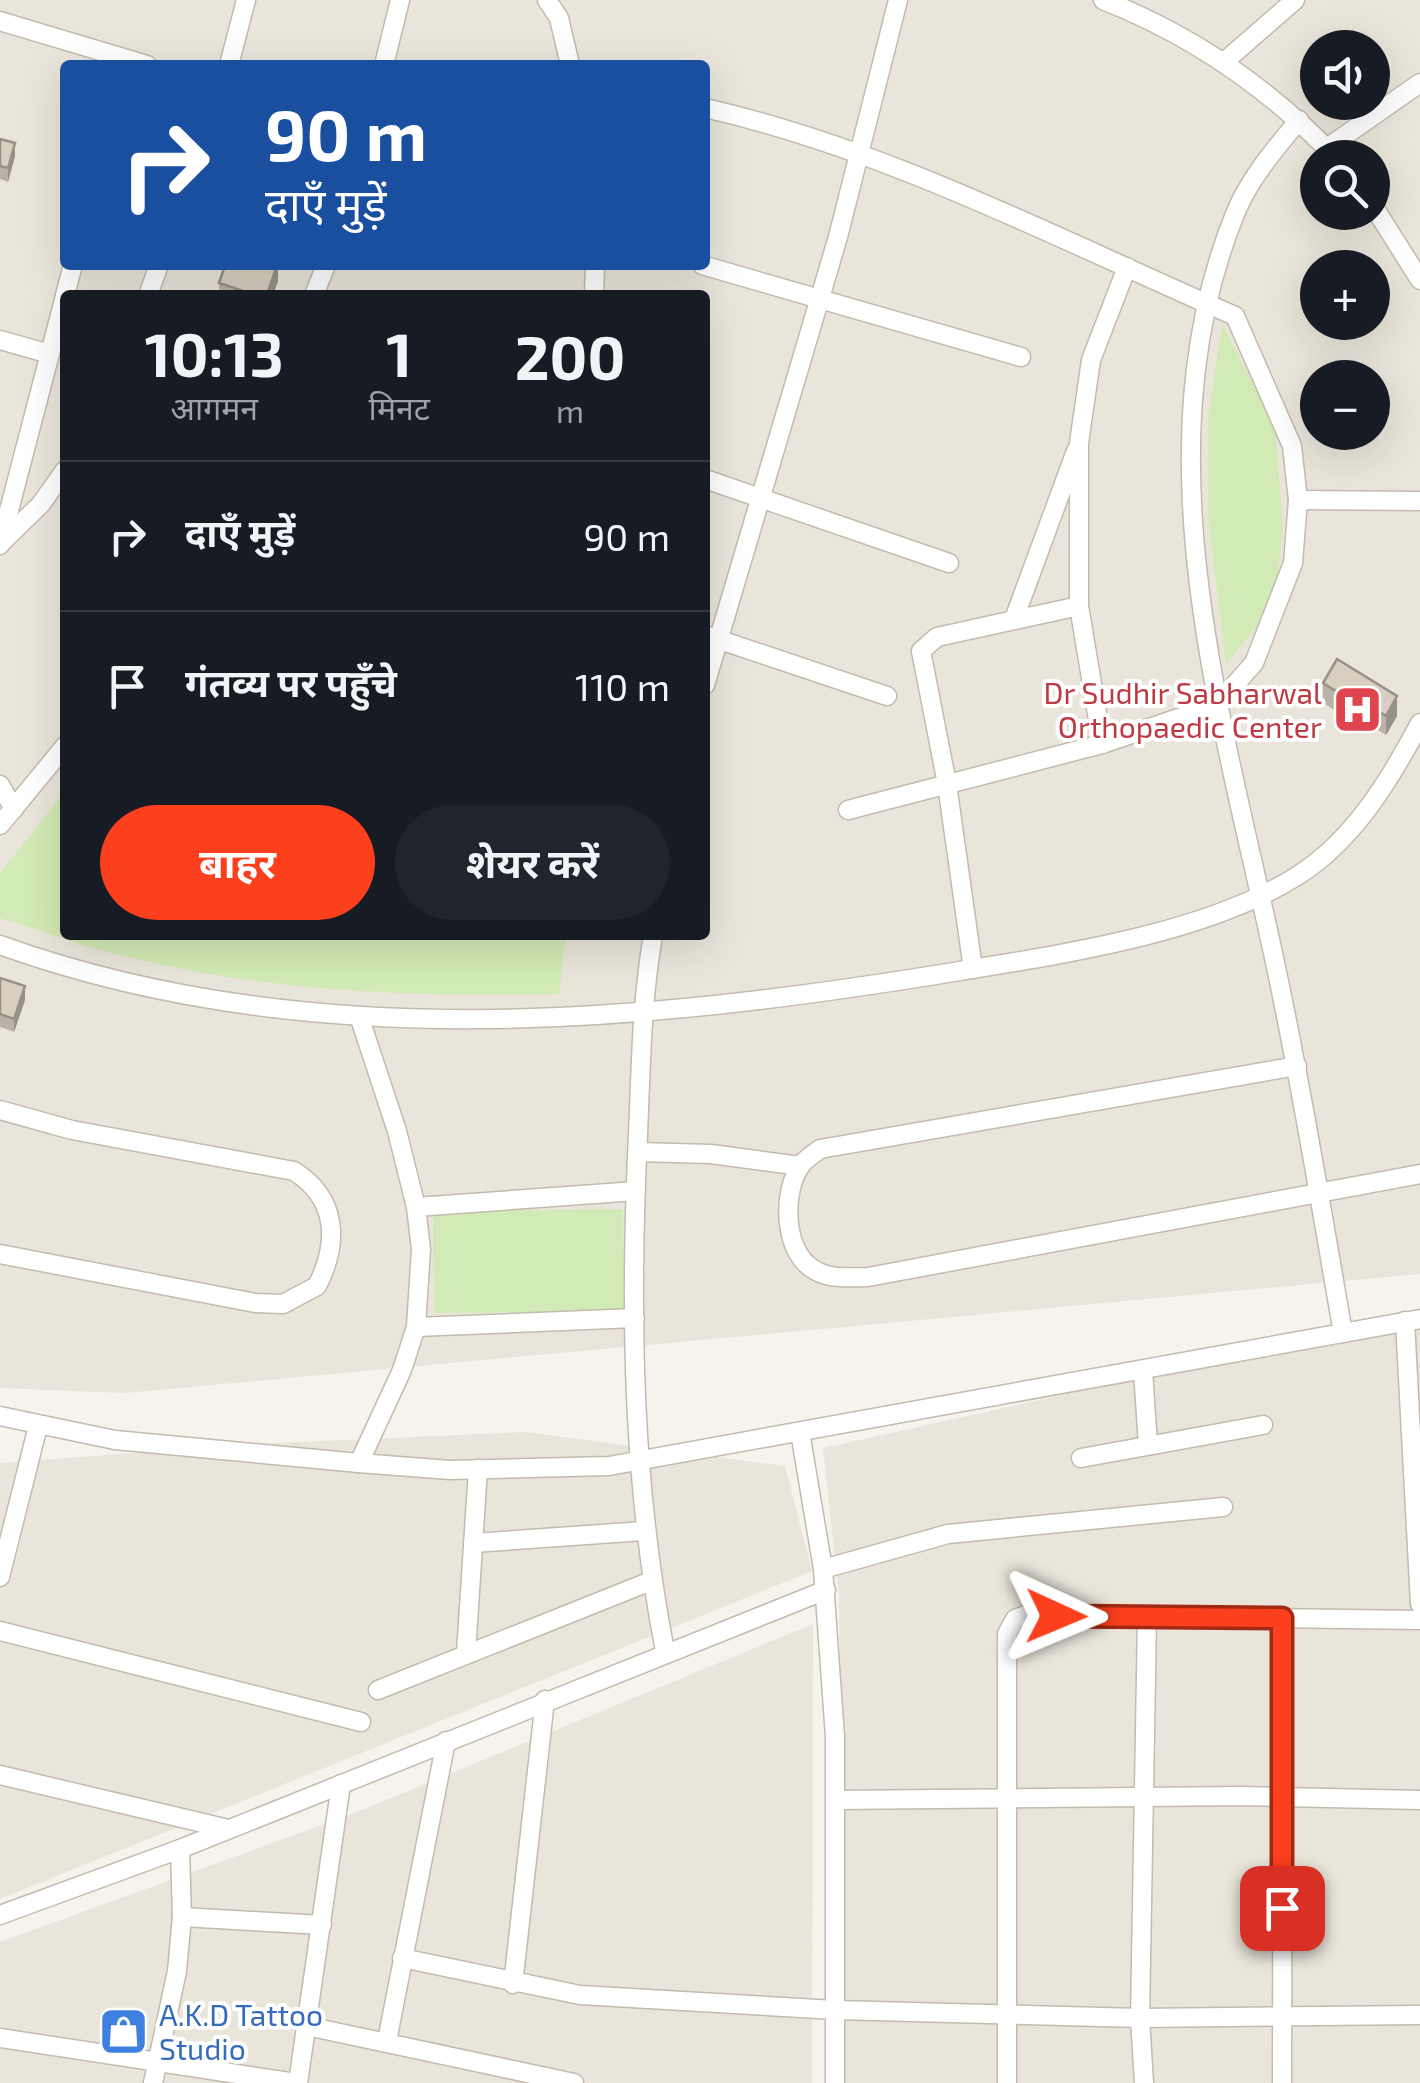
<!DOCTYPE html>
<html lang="hi">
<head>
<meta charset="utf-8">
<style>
  body { margin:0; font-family:"Exo 2","Noto Sans Devanagari",sans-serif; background:#20242c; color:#f1f3f6; height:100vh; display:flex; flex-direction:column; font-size:38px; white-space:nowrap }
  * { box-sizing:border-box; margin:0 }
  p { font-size:32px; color:#9ea1a6 }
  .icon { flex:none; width:55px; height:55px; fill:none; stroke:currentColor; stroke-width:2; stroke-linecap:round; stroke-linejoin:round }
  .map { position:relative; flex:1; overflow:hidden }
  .side { position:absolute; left:60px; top:290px; width:650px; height:650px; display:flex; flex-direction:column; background:#171b24; border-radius:10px; box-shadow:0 10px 40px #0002 }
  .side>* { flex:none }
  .hud { position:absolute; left:60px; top:60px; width:650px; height:210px; border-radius:10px; box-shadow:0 10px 40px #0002; background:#1a4fa0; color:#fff; overflow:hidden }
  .fabs { position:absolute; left:1300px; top:30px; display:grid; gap:20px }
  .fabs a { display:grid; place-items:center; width:90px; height:90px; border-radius:50%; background:#171b24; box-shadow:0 10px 40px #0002; font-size:50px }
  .pin { position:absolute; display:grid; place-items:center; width:85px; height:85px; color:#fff; margin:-42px; border-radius:20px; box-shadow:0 5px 15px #0006 }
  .me { position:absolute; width:110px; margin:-55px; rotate:91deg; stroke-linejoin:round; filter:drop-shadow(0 0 8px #0008) }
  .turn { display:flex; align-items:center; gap:35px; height:210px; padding:0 40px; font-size:45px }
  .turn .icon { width:130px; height:130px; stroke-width:2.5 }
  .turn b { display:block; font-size:70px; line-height:85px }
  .eta { display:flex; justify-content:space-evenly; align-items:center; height:170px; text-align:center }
  .eta b { font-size:60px; font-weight:700; line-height:70px }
  .button { display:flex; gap:20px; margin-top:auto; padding:20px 40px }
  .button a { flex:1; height:115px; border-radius:60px; background:#fc3f1d; color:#fff; font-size:40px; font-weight:700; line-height:115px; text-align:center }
  .button a+a { background:#20242c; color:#f1f3f6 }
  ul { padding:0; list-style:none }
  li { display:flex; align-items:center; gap:30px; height:150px; padding:0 40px; border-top:2px solid #363941 }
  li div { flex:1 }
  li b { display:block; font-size:38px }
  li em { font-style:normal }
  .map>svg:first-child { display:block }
  .residential { fill:#eae5da; fill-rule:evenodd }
  .green { fill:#d2eab5 }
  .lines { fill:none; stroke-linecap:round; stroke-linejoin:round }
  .minor-casing { stroke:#c2bbae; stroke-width:21 }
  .minor { stroke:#fff; stroke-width:18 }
  .wall { fill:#bab2a6 }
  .shaded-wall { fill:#979187 }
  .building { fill:#d8cfc1; stroke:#979187; stroke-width:2.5 }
  .route-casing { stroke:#a42913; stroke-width:25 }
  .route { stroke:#fc3f1d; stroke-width:18 }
  .labels { text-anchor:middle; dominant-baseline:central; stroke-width:8; stroke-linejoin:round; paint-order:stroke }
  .health-label { font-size:30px; fill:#be3a42; stroke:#fff; text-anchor:end }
  .shop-label { font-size:30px; fill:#366cbe; stroke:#fff; text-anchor:start }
</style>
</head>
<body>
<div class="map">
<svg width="1420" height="2083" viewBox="0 0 1420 2083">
  <rect width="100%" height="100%" fill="#f6f3ec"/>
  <g class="residential">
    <path d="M0,0H1420V1274L125,1393L0,1388ZM1318,48H1372V102H1318ZM65,65H705V265H65ZM1318,158H1372V212H1318ZM1318,268H1372V322H1318ZM65,295H705V935H65ZM1318,378H1372V432H1318Z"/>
    <path d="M1420,1321V2083H845L839,1595L823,1448L1343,1333Z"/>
    <path d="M525,1432L785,1466L812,1571L0,1899V1463L253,1444Z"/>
    <path d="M813,1624L812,2083H0V1942L352,1814Z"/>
  </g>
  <g class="green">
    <path d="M1222,324L1275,426L1283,527L1276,589L1256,628L1226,664L1208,519V420Z"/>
    <path d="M65,791V935H566L559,994C417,997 271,992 132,958C87,948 44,931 0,918V873Z"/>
    <path d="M623,1209L624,1311L434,1313L433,1211Z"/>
  </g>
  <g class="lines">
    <defs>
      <g id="minor">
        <path d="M547,0L559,18L570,65"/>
        <path d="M1103,0C1192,35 1270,89 1336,158"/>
        <path d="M0,21L147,65"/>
        <path d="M1224,62L1295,0"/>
        <path d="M229,65L246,0"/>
        <path d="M384,65L400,0"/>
        <path d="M705,108C890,150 1062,241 1235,316L1292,446L1298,500L1293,563L1254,663L1217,705L1102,744L848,810"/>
        <path d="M1299,120C1275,149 1249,179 1235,214C1139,451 1222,716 1273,953C1300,1079 1321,1206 1343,1333"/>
        <path d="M1327,148L1420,83"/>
        <path d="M1372,204L1420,280"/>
        <path d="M702,265L1021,357"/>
        <path d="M65,295L73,265"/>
        <path d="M148,295L159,265"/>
        <path d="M314,295L326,265"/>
        <path d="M594,295L595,265"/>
        <path d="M0,340L50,354"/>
        <path d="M705,479L949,563"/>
        <path d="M1298,500L1420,501"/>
        <path d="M3,541L41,504L65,470"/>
        <path d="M0,545L65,296"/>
        <path d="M1014,619L1076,451"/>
        <path d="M705,635L887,696"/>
        <path d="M705,685L838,237L898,0"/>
        <path d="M1102,744L1079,606V443L1091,360L1127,267"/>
        <path d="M0,785L14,809"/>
        <path d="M0,825L65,746"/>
        <path d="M653,935C640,1012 641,1079 637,1156C630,1322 633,1488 665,1651"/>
        <path d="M0,945C308,1056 643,1023 960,971C1064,954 1207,933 1297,876C1353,841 1390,780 1420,723"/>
        <path d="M973,969L947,784L921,651L937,637L1079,606"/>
        <path d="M360,1019L397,1131L416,1207"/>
        <path d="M1297,1066L820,1149C814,1154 805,1159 801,1165C782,1191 783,1251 813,1269C829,1280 850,1277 868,1277L1420,1174"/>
        <path d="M0,1110L72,1130L294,1171C338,1199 339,1243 317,1286L283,1304L255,1303L0,1254"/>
        <path d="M638,1152L711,1154L800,1166"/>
        <path d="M635,1318L416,1327L421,1249L416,1207L636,1191"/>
        <path d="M1405,1321L1420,1604"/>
        <path d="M1143,1371L1148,1445"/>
        <path d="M0,1416L115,1440L359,1463L450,1470L609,1466L1420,1319"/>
        <path d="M800,1432L823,1569L835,1737V2083"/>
        <path d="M1081,1458L1263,1425"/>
        <path d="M359,1463L402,1370L416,1327"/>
        <path d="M473,1543L644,1531"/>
        <path d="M823,1569L948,1534L1223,1507"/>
        <path d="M0,1577L38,1426"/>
        <path d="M0,1631L361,1722"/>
        <path d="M466,1653L478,1469"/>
        <path d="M378,1690L651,1581"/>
        <path d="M0,1775L224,1828"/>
        <path d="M835,1800L1242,1796L1420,1800"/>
        <path d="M0,1915L180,1849L826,1590"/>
        <path d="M182,1917L322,1925"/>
        <path d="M402,1958L580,1995L835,2010L1140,2018L1420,2015"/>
        <path d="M513,1984L545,1700"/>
        <path d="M307,2026L574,2083"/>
        <path d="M0,2038L296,2083"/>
        <path d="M387,2041L446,1741"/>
        <path d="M153,2083L177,1971L182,1917L180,1849"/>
        <path d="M298,2083L341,1784"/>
        <path d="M1007,2083V1634L1015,1619L1026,1615L1420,1620"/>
        <path d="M1144,2083L1140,2018L1147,1617"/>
        <path d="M1282,2083L1283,1618"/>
      </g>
    </defs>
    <use href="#minor" class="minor-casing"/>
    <use href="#minor" class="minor"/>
  </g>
  <g class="wall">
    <path d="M0,139L15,156L8,182L0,179Z"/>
    <path d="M278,265V281L273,295H219V283Z"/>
    <path d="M1323,683L1397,716L1386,735L1368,724L1365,729L1323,703Z"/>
    <path d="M0,978L25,1000L14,1032L0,1027Z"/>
  </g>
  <g class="shaded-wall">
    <path d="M15,143V156L8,182V168Z"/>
    <path d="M277,265H278V281L273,295H267Z"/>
    <path d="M1397,696V716L1386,735V716Z"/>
    <path d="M1368,704V724L1365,729V709Z"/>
    <path d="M25,986V1000L14,1032V1019Z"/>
  </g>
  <g class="building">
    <path d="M0,139L15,143L8,168L0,166Z"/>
    <path d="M225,265H277L267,295H255L219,283Z"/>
    <path d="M1337,659L1397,696L1386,716L1368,704L1365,709L1323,683Z"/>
    <path d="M0,978L25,986L14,1019L0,1014Z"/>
  </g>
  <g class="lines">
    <defs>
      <path id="route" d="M1056,1616L1282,1618V1908"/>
    </defs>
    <use href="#route" class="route-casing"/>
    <use href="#route" class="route"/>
  </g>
  <defs>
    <symbol id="hospital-square" viewBox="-11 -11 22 22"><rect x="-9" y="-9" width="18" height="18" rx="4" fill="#e0444e" stroke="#fff"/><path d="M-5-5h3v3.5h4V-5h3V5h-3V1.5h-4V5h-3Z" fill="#fff"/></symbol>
    <symbol id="shop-square" viewBox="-11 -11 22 22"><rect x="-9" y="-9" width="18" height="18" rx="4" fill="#3f7fe0" stroke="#fff"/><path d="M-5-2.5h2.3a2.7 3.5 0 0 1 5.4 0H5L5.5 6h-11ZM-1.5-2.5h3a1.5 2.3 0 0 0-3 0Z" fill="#fff"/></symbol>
  </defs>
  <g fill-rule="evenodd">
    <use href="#hospital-square" x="1330" y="682" width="55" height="55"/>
    <use href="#shop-square" x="96" y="2004" width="55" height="55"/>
  </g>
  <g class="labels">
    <g class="health-label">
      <text x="1322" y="692">Dr Sudhir Sabharwal<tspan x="1322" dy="34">Orthopaedic Center</tspan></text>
    </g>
    <g class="shop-label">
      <text x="159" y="2014">A.K.D Tattoo<tspan x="159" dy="34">Studio</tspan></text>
    </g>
  </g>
</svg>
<div class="fabs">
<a><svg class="icon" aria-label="sound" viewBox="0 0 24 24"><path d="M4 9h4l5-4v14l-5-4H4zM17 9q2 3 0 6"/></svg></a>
<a><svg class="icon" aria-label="search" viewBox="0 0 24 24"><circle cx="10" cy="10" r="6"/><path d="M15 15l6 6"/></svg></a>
<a>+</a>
<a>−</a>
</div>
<div class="pin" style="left:1282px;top:1908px;background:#d93025"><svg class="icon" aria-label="arrive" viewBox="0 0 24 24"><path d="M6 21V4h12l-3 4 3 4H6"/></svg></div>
<svg class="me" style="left:1056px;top:1616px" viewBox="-20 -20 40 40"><path d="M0-17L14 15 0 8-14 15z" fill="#fc3f1d" stroke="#fff" stroke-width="4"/></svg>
<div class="hud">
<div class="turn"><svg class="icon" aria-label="right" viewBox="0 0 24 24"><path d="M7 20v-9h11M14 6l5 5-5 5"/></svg><div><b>90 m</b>दाएँ मुड़ें</div></div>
</div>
<section class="side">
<div class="eta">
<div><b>10:13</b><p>आगमन</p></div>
<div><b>1</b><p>मिनट</p></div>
<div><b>200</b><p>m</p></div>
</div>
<ul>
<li><svg class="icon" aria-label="right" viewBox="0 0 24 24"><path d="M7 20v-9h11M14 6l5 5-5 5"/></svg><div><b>दाएँ मुड़ें</b></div><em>90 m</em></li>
<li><svg class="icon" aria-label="arrive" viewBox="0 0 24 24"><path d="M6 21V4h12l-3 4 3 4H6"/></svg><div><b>गंतव्य पर पहुँचे</b></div><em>110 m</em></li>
</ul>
<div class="button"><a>बाहर</a><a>शेयर करें</a></div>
</section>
</div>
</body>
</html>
